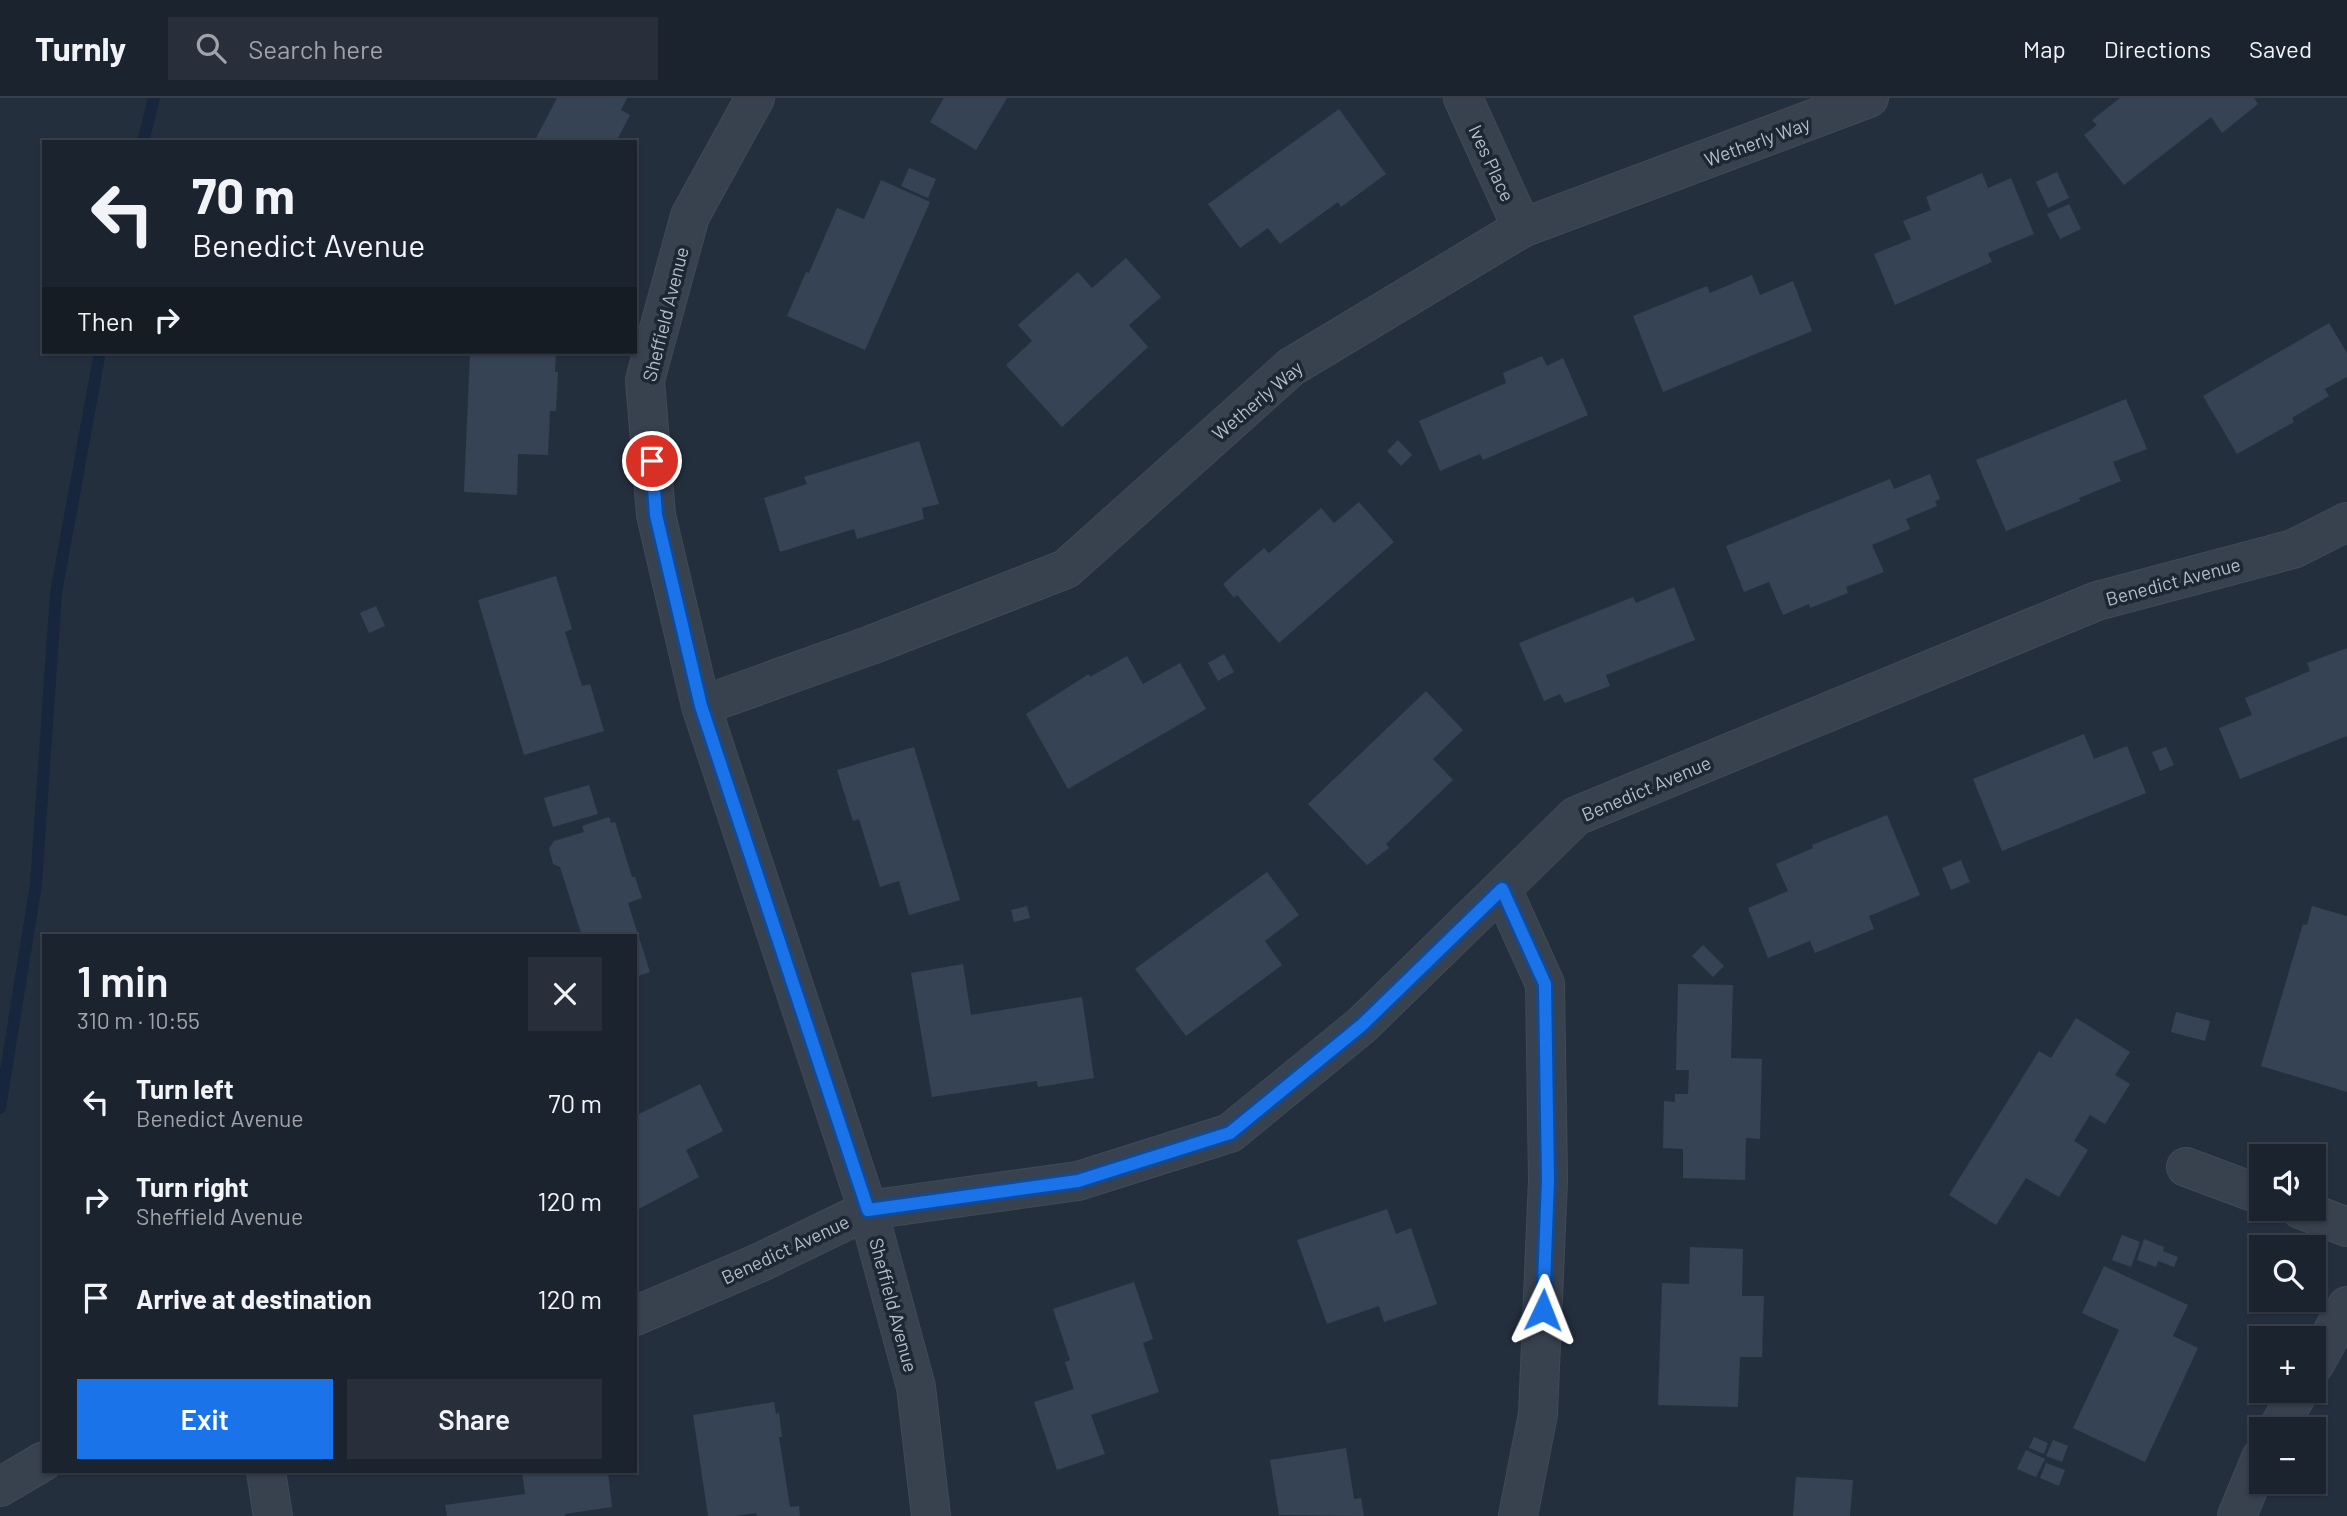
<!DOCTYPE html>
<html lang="en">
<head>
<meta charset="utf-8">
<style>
  body { margin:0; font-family:Barlow,sans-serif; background:#282f3a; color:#f1f3f6; height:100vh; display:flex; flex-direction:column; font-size:26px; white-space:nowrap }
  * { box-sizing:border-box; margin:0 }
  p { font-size:23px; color:#a0a4aa }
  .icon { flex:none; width:38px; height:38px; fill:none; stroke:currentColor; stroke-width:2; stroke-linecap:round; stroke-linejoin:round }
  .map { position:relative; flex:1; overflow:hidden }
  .details { position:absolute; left:42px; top:836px; width:595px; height:539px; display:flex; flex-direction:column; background:#1b232e; border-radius:0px; box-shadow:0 2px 5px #0004,0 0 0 2px #39404a }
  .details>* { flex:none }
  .hud { position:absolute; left:42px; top:42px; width:595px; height:214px; border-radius:0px; box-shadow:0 2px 5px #0004,0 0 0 2px #39404a; background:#1b232e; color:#f1f3f6; overflow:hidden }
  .tools { position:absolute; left:2249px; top:1046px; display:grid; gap:14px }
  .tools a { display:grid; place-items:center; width:77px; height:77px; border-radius:0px; background:#1b232e; box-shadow:0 2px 5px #0004,0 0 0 2px #39404a; font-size:35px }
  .pin { position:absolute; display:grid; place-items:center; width:60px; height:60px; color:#fff; margin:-30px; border:4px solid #fff; border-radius:50%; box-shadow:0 2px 7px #0007 }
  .me { position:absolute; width:77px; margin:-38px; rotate:2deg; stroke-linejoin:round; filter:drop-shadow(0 0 5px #0008) }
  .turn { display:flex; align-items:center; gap:24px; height:147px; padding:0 35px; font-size:32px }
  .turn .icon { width:91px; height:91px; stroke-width:2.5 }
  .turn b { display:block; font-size:49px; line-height:60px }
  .then { display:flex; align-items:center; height:66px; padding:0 35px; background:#0003; gap:14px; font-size:26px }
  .round { display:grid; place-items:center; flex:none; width:74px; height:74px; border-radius:0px; background:#282f3a }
  .head { display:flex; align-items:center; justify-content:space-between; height:119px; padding:0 35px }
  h1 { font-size:42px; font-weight:600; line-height:52px }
  .primary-button { display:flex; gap:14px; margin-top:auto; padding:14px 35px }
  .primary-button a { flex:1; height:80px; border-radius:0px; background:#1a73e8; color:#fff; font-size:28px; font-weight:600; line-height:80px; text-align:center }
  .primary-button a+a { background:#282f3a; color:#f1f3f6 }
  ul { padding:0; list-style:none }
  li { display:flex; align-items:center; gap:21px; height:98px; padding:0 35px }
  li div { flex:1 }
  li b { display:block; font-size:26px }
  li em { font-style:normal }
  header { display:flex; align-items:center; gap:42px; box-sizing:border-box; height:98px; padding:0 35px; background:#1b232e; border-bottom:2px solid #39404a }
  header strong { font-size:33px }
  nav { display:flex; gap:38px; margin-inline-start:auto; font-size:24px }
  .search { width:490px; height:63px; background:#282f3a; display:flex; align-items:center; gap:18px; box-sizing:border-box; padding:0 24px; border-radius:0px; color:#a0a4aa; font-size:26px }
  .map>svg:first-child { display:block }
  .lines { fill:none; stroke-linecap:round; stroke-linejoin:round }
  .stream { stroke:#17263c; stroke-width:12 }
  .building { fill:#364354 }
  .minor-casing { stroke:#414a57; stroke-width:40 }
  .minor { stroke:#38414e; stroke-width:38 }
  .route-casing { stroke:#114b97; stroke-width:18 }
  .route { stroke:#1a73e8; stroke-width:12 }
  .labels { text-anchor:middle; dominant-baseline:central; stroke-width:7; stroke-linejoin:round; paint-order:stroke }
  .street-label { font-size:19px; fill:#b4bcc9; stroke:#1d2633 }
</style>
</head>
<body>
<header>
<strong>Turnly</strong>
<div class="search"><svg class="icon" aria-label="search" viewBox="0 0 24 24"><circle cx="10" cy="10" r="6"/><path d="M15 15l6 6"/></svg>Search here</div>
<nav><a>Map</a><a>Directions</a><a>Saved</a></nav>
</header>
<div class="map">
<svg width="2347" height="1418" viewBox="0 0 2347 1418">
  <rect width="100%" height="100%" fill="#242f3e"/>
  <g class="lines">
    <g class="stream">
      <path d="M143,44L154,0"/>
      <path d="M0,1010L36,786L56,495L100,254"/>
    </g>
  </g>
  <g class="building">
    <path d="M557,0H627L621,12L630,17L616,44H534Z"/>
    <path d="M944,0H1007L976,52L930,24Z"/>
    <path d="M2120,0H2254L2258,6L2222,35L2211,19L2124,87L2084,37L2097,27L2092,22Z"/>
    <path d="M1339,11L1386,76L1341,109L1338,104L1280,146L1268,130L1240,150L1208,106Z"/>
    <path d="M909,70L936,81L928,100L901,88Z"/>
    <path d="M2057,74L2069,100L2048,110L2036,84Z"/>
    <path d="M1982,75L1988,90L2011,80L2034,136L1988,155L1992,164L1895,207L1874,156L1911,141L1903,123L1931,112L1926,99Z"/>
    <path d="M881,82L930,104L865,252L787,218L806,174L809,175L837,110L864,121Z"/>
    <path d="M2069,106L2081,131L2060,141L2047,116Z"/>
    <path d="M1126,160L1161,199L1129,227L1148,249L1062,329L1006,267L1032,243L1018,227L1078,174L1092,190Z"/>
    <path d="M1752,177L1760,197L1793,183L1812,233L1663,294L1633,218L1707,188L1710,195Z"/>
    <path d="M2329,225L2347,255V279L2325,291L2329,298L2292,320L2294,324L2237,356L2203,298Z"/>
    <path d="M470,254H556L555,274H558L556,313H550L548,357L518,356L517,397L464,394Z"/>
    <path d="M1542,258L1547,268L1563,260L1588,317L1483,362L1480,356L1440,373L1419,323L1506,285L1503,275Z"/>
    <path d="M2126,301L2147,351L2113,364L2121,383L2079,400L2080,403L2006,433L1976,362Z"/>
    <path d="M1398,342L1412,357L1401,368L1387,353Z"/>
    <path d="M919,343L939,406L922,410L924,421L857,441L854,431L780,454L764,400L807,386L804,379Z"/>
    <path d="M1930,376L1940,401L1935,403L1937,408L1906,421L1910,431L1872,447L1884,474L1846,489L1848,495L1810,510L1809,506L1783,517L1769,484L1744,494L1726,448L1890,381L1894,391Z"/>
    <path d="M1359,404L1394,444L1279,545L1237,497L1234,500L1223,486L1264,450L1269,455L1321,410L1334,425Z"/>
    <path d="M556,478L572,531L565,534L582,588L590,586L604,633L524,657L478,502Z"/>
    <path d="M1674,489L1695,542L1606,577L1610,588L1565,605L1560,596L1544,603L1519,545L1633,499L1636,505Z"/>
    <path d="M376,508L385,528L369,535L360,515Z"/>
    <path d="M2347,550V638L2240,681L2219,630L2252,617L2245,600L2310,573L2307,565Z"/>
    <path d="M1224,556L1234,574L1218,583L1208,565Z"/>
    <path d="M1127,558L1143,586L1180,565L1206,611L1068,691L1026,616L1089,576L1090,579Z"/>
    <path d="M1426,593L1463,632L1433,661L1453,682L1386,746L1389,750L1367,767L1308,706Z"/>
    <path d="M2084,636L2094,661L2127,648L2146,695L2002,753L1973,681Z"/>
    <path d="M914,649L960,802L909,817L899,783L880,789L859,721L853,723L837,672Z"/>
    <path d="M2166,649L2174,667L2160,673L2152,654Z"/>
    <path d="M589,687L598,716L553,729L544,700Z"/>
    <path d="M1887,717L1920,797L1869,818L1874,831L1815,855L1810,843L1768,860L1748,810L1788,793L1776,766L1813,750L1812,747Z"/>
    <path d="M609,719L611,725L615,724L632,779H635L642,800L628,805L650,874L635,879V838H582L560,769L553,766L549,750L554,743L584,734L582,728Z"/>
    <path d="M1961,762L1970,784L1951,792L1942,770Z"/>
    <path d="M1267,774L1299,817L1265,843L1282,867L1186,938L1135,871Z"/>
    <path d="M1027,808L1030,820L1014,824L1011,812Z"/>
    <path d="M2312,808L2347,818V994L2261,968L2303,826L2307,827Z"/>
    <path d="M1703,847L1724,868L1713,879L1692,858Z"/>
    <path d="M963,866L971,917L1082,899L1094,980L1038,989L1037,983L932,999L911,875Z"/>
    <path d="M1678,886L1733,887L1731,960L1762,961L1760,1041L1746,1040L1745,1082L1683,1080V1051L1663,1050L1664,1003L1675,1004V996H1688L1689,972H1676Z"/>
    <path d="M2176,914L2210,923L2205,943L2171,934Z"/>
    <path d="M2076,920L2130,954L2115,977L2130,986L2105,1026L2090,1017L2074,1043L2088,1052L2059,1099L2026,1080L1996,1127L1949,1097L2039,953L2051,960Z"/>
    <path d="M700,986L723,1033L686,1052L699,1079L635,1113V1018Z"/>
    <path d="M1387,1111L1396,1136L1411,1130L1437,1206L1384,1224L1379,1208L1327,1226L1297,1142Z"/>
    <path d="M2122,1137L2140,1144L2131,1169L2112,1162Z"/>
    <path d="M2144,1141L2164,1149L2163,1153L2178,1159L2174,1169L2158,1163L2156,1169L2137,1162Z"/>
    <path d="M1690,1149L1743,1151L1742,1198H1764L1762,1259H1740L1738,1309L1658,1307L1662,1185L1689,1186Z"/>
    <path d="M2104,1168L2188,1207L2173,1238L2198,1250L2145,1364L2073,1330L2119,1232L2082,1215Z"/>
    <path d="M1134,1184L1153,1241L1143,1245L1159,1294L1091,1317L1105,1356L1057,1372L1034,1304L1074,1291L1065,1264L1070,1262L1053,1211Z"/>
    <path d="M774,1304L776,1316L779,1315L782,1339H779L790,1409L799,1408L800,1418H757L756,1415L736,1418H708L693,1317Z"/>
    <path d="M2034,1339L2048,1345L2044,1356L2029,1350Z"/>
    <path d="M2053,1342L2068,1348L2062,1364L2046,1358Z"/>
    <path d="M1346,1350L1354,1401L1361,1400L1364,1418L1279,1417L1270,1362Z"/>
    <path d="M2026,1352L2045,1361L2036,1379L2017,1371Z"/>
    <path d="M2046,1365L2065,1372L2059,1388L2040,1380Z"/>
    <path d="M522,1374H608L612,1409L565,1416V1418H447L445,1407L525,1396Z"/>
    <path d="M1796,1379L1853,1382L1850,1418H1793Z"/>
  </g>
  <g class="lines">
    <defs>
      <g id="minor">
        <path d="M755,0L690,118L645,282L656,417L701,608L868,1112L916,1289L931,1418"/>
        <path d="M1463,0L1522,130"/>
        <path d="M701,608L871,547L1066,471L1291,269L1522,130L1869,0"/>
        <path d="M1502,791L1545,886L1548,1082L1538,1316L1518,1418"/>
        <path d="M2186,1069L2261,1097"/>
        <path d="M2300,1111L2347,1129"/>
        <path d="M635,1218L759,1165L868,1112L1078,1083L1230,1035L1362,927L1576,718L2097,503L2293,451L2347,424"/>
        <path d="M2314,1267L2347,1208"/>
        <path d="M2277,1332L2299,1293"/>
        <path d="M266,1374L273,1418"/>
        <path d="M0,1389L44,1363"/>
        <path d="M2237,1418L2261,1360"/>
      </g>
    </defs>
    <use href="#minor" class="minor-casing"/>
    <use href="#minor" class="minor"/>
  </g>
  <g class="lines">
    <defs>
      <path id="route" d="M652,363L656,417L701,608L868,1112L1078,1083L1230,1035L1362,927L1502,791L1545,886L1548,1082L1543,1212"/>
    </defs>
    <use href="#route" class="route-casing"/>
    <use href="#route" class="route"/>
  </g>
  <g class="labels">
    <g class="street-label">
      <text transform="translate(1757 43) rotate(-20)">Wetherly Way</text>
      <text transform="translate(1492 65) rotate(65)">Ives Place</text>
      <text transform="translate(665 216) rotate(-76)">Sheffield Avenue</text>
      <text transform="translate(1257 302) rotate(-40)">Wetherly Way</text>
      <text transform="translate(2173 483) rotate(-15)">Benedict Avenue</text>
      <text transform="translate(1646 690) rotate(-23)">Benedict Avenue</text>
      <text transform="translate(785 1151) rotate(-25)">Benedict Avenue</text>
      <text transform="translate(894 1207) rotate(75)">Sheffield Avenue</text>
    </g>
  </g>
</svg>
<div class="tools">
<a><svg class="icon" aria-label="sound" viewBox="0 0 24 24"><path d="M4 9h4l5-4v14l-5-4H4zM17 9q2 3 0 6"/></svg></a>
<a><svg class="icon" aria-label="search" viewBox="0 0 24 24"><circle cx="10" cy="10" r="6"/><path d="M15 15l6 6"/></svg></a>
<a>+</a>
<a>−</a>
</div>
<div class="pin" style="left:652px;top:363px;background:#d93025"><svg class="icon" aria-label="arrive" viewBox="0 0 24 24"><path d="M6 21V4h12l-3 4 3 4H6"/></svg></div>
<svg class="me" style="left:1543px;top:1212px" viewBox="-20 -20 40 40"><path d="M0-17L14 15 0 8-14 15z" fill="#1a73e8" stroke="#fff" stroke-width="4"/></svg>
<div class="hud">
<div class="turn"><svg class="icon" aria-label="left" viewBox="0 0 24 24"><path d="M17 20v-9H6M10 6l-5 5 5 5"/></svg><div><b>70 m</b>Benedict Avenue</div></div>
<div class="then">Then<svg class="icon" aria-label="right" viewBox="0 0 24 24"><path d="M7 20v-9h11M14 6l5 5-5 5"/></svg></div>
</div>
<section class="details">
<div class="head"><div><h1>1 min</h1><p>310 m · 10:55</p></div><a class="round"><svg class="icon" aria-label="close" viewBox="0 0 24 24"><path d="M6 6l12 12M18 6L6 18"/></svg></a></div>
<ul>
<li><svg class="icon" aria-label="left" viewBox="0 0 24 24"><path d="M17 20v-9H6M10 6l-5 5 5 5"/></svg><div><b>Turn left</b><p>Benedict Avenue</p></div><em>70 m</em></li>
<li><svg class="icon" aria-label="right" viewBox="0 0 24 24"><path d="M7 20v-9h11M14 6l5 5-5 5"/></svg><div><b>Turn right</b><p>Sheffield Avenue</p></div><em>120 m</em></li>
<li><svg class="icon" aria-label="arrive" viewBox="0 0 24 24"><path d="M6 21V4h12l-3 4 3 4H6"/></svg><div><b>Arrive at destination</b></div><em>120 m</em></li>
</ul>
<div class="primary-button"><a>Exit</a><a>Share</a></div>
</section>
</div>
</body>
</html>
